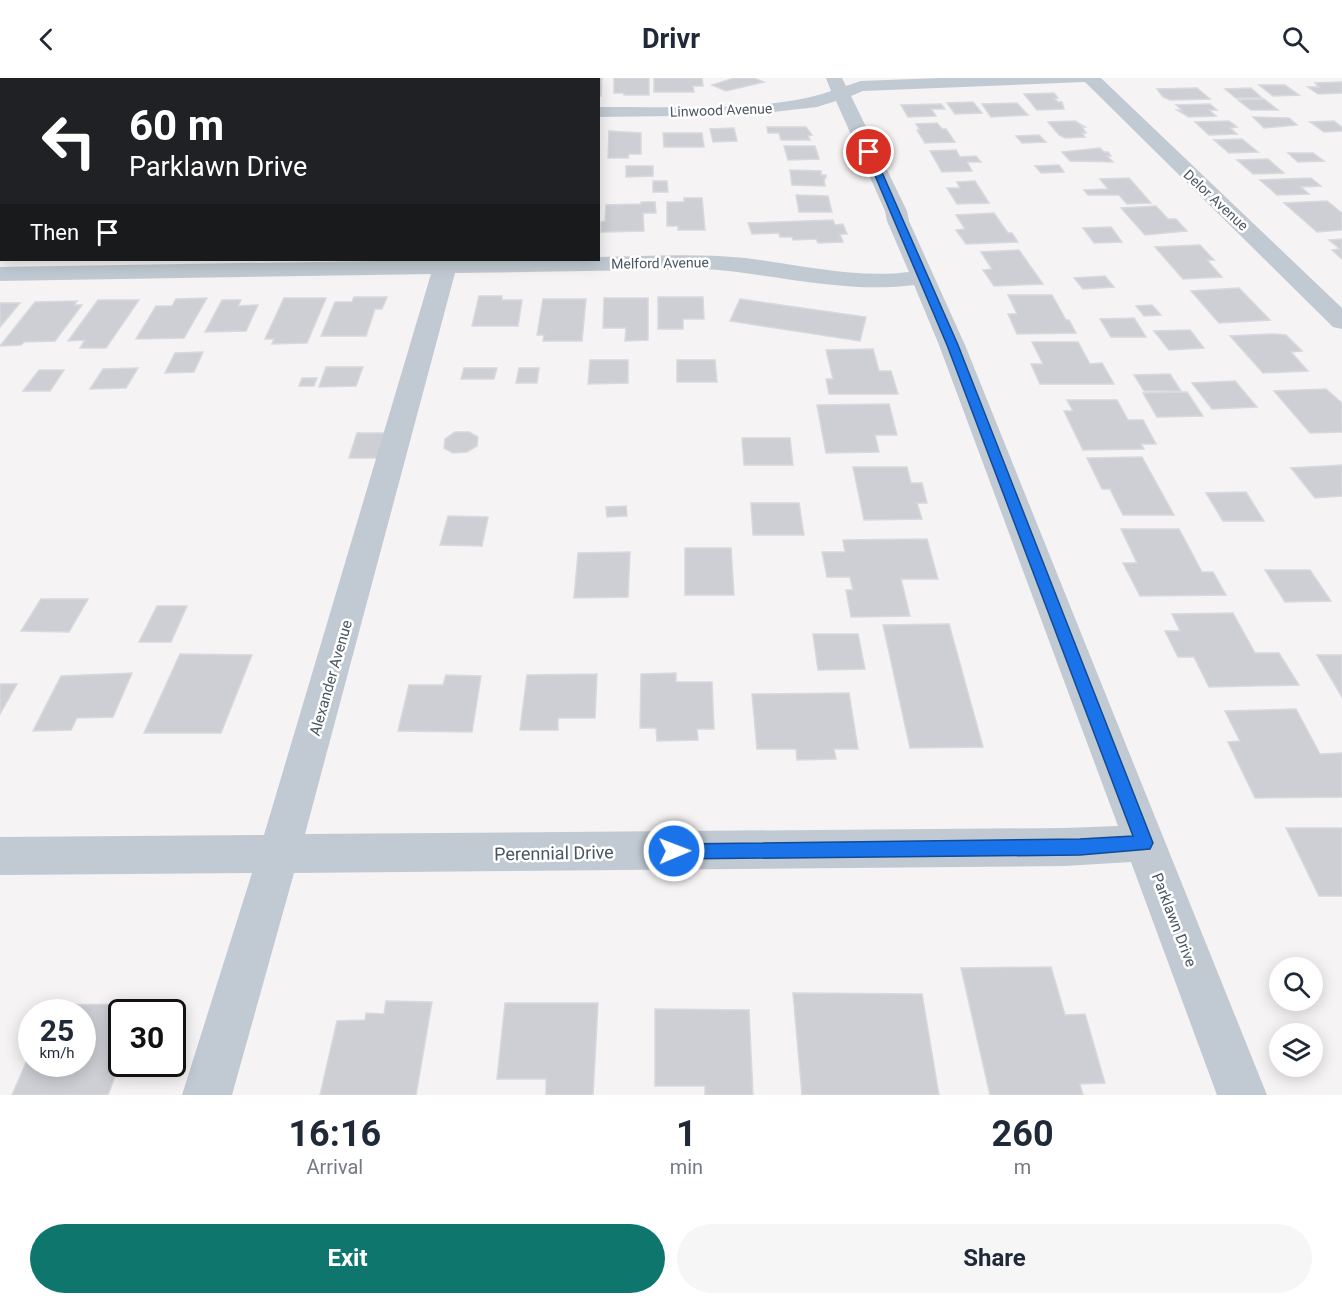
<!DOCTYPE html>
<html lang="en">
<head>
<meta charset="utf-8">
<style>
  body { margin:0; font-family:Roboto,sans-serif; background:#f6f6f7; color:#1f2937; height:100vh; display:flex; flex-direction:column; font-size:22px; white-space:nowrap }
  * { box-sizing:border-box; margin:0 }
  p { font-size:20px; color:#747a83 }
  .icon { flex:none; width:33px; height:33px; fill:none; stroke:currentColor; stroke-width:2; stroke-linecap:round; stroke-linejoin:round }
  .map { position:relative; height:1017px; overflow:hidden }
  .drawer { display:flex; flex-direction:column; background:#fff; flex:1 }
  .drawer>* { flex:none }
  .guide { position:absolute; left:0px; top:0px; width:600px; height:183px; box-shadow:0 3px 15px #0003; background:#202124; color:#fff; overflow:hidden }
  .tools { position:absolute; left:1269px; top:879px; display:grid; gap:12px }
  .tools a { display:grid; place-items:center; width:54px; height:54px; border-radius:50%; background:#fff; box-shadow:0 3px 15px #0003; font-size:30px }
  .speed { position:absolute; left:18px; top:921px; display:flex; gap:12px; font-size:30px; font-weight:700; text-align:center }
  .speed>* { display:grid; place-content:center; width:78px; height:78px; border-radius:50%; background:#fff; box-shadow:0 3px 15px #0003; line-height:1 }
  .speed small { font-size:15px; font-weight:400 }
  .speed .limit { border:3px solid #111; border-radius:9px; background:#fff; color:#111 }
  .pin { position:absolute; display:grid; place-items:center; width:51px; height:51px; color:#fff; margin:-26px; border:3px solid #fff; border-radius:50%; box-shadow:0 2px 6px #0007 }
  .me { position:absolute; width:66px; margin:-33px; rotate:89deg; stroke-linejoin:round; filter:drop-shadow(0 0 4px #0008) }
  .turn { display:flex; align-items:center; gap:21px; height:126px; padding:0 30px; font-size:27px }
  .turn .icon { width:78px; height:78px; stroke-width:2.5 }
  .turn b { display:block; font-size:42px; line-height:51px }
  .then { display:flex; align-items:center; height:57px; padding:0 30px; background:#0003; gap:12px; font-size:22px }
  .eta { display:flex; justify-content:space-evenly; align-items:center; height:102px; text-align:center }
  .eta b { font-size:36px; font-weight:700; line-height:42px }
  .primary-button { display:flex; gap:12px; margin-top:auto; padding:12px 30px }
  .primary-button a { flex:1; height:69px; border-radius:36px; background:#0f766e; color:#fff; font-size:24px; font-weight:700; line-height:69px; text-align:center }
  .primary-button a+a { background:#f6f6f7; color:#1f2937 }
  header { display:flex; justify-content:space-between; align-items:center; height:78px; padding:0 30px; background:#fff; font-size:27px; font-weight:700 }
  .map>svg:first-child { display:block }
  .building { fill:#cdcfd5; stroke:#d7d9de; stroke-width:1.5 }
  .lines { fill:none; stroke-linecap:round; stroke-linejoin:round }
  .minor { fill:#c1cad2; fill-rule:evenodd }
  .route { fill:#1a73e8; stroke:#114b97; stroke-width:1.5 }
  .labels { text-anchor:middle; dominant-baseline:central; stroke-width:5; stroke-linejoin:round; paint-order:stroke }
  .far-street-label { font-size:14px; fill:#4a5661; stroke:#fff }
  .street-label { font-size:15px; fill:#4a5661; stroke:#fff }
  .near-street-label { font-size:18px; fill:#4a5661; stroke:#fff }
</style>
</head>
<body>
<header><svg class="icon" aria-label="back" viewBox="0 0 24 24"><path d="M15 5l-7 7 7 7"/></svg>Drivr<svg class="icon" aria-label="search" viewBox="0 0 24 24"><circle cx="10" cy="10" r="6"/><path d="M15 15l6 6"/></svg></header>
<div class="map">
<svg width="1342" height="1017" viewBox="0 0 1342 1017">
  <rect width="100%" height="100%" fill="#f5f3f3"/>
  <g class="building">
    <path d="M570,0H602L601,18H598V2Z"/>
    <path d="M614,0H649V17H624V15H614Z"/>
    <path d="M654,0H702L703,8H693L694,14H654Z"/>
    <path d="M734,0H754L764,4L726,13L712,7Z"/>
    <path d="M1342,4V15L1318,16L1308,9H1319L1315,5Z"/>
    <path d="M1259,7H1285L1299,17L1273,18Z"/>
    <path d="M1197,10L1210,21L1170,22L1163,19L1157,11Z"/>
    <path d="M1251,10L1262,20H1236L1225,11Z"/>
    <path d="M1054,15L1058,20H1054L1058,24H1062L1064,31L1037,32L1024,16Z"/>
    <path d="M1264,21L1278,32H1251L1238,22Z"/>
    <path d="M973,24L982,35L955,36L947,25Z"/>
    <path d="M1017,25L1028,37L991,39L982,26Z"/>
    <path d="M941,26L945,31H931L936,38L908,39L901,27Z"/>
    <path d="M1210,26L1217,32H1209L1216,38L1189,39L1177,32H1182L1176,27Z"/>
    <path d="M1253,39L1289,40L1297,47L1264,50Z"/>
    <path d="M1075,43L1085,49H1082L1086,55H1082L1085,59L1065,60L1059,57L1048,44Z"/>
    <path d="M1229,43L1237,49L1230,50L1237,56L1209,57L1195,44Z"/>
    <path d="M1334,43L1342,49V53L1324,54L1310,44Z"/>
    <path d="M937,45L942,51H946L955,64L925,65L917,52H920L916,46Z"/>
    <path d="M767,49H806L812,57L808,58L810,62H781L779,55H768Z"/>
    <path d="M734,50L737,63L713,64L710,51Z"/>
    <path d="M609,53L641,55V76H629L628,80H608Z"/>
    <path d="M663,55H702L704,69H664Z"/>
    <path d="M1039,57L1046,64L1022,65L1016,58Z"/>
    <path d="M1242,61L1258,74L1229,75L1214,62Z"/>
    <path d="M784,68H815L819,81L788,82Z"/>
    <path d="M1100,70L1104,74H1108L1111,78H1107L1113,84L1070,83L1062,74Z"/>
    <path d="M956,72L960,79L976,78L981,84H967L972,93L942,94L930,73Z"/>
    <path d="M1288,75H1313L1324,83L1298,84Z"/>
    <path d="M1268,81L1284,95L1253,96L1237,82Z"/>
    <path d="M1059,87L1064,94L1041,95L1035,88Z"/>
    <path d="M626,88H653V98L626,99Z"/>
    <path d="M790,92L821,93V97H826V100H824L825,108L792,107Z"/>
    <path d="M1129,100L1151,125L1127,126L1119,117H1088L1084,112L1108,111L1100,101Z"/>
    <path d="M1311,100L1321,108L1301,109L1309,116L1277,117L1260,102Z"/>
    <path d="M653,103H667L668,114H653Z"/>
    <path d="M975,103L989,125L957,126L947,110H960L957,104Z"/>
    <path d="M796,117L828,118L832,134H799Z"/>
    <path d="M684,120H702L705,152H678V148H667V124H684Z"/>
    <path d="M1327,123L1342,135V152L1317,154L1284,125Z"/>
    <path d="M641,124H655L656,135H643L644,153L601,154V144L605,143L606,127L641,126Z"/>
    <path d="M1156,128L1168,141H1176L1187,153L1145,157L1121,130Z"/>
    <path d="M994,135L1008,155H1012L1018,164L966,166L956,152L965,151L956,137Z"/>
    <path d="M833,142L835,147L843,146L847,156H840L843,164L818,165L816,161L793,162L792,159H780L779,155L752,156L748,145Z"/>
    <path d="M1111,149L1122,164L1094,165L1083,150Z"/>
    <path d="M1342,161V181L1332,172L1340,171L1329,162Z"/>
    <path d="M1200,167L1214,182H1207L1222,199L1183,201L1155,169Z"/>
    <path d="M1019,172L1043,206L994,208L983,192L992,191L981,174Z"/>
    <path d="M1105,198L1114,209L1083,211L1074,200Z"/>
    <path d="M1239,210L1270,242L1219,245L1191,213Z"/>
    <path d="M1008,217H1052L1066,242H1069L1076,255L1017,256L1008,236H1017Z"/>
    <path d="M479,218H502V222H522L518,248H472Z"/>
    <path d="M354,219H387L382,231H375L366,258H321L335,224H352Z"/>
    <path d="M658,219H703L704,241H683V251H658Z"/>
    <path d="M207,220L184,260L136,261L156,228H172L176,221Z"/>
    <path d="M284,220H326L307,265L272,266L274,261H265Z"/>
    <path d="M604,220H648V262L625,263L626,250H603Z"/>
    <path d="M543,221H586L582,263H543L544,257H537Z"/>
    <path d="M740,221L866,239L860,263L730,243Z"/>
    <path d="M98,222H139L106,270H80L85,262L68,263Z"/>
    <path d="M222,222H241L238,228L258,227L246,253L205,254Z"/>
    <path d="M77,223L74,227H82L55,263L24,264L21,267L0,268L35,224Z"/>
    <path d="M0,225H20L0,249Z"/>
    <path d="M1152,227L1161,237L1144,238L1136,228Z"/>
    <path d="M1134,240L1146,259H1111L1100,241Z"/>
    <path d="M1190,252L1204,270L1169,272L1154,253Z"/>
    <path d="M1274,256L1286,257L1302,273L1291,274L1308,293L1263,295L1230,258Z"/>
    <path d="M1032,264H1078L1090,286L1102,285L1114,306H1040L1031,286H1043Z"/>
    <path d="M873,271L879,293H891L898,316H829L826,301H833L826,272Z"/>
    <path d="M203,274L194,294L165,295L175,275Z"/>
    <path d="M590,282H628V305L588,306Z"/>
    <path d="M677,282H715L717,304H677Z"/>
    <path d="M326,289H363L356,308L319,309Z"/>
    <path d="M138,290L126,310L90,311L103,291Z"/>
    <path d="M464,290H497L494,301H461Z"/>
    <path d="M519,290H539L537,305H516Z"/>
    <path d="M39,292H64L50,313H23Z"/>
    <path d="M1170,296L1181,313H1144L1134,297Z"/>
    <path d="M302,300H317L314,308H299Z"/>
    <path d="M1235,303L1257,329L1212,331L1192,305Z"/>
    <path d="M1326,311L1342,325V354L1310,355L1274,313Z"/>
    <path d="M1187,314L1203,338L1157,339L1143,315Z"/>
    <path d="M1067,322H1117L1128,342H1143L1156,366H1141L1144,371L1083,372L1064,333H1073Z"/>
    <path d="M889,326L897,357H875L879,374L826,375L817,327Z"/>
    <path d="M455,354H469L478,359L477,368L467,374L453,375L444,370L445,361Z"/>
    <path d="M357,355H385L378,380H349Z"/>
    <path d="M742,360H790L793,387H744Z"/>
    <path d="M1142,379L1174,437H1123L1110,411H1102L1087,380Z"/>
    <path d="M1342,387V418L1315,420L1291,390Z"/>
    <path d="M853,389H907L911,405H922L927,425H917L922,441L864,442Z"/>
    <path d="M1246,414L1264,443H1223L1206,415Z"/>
    <path d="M751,425H799L804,457H753Z"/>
    <path d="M626,428L627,438L607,439L606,429Z"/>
    <path d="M448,438L488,439L482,468L440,467Z"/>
    <path d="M1121,451H1179L1202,494H1213L1226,517L1140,518L1123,485H1137Z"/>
    <path d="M927,461L938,501H901L910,538L851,539L846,512H853L850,499H827L822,474H845L843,462Z"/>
    <path d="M685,470H731L734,517H685Z"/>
    <path d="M630,474L628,519L574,520L578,475Z"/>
    <path d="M1265,492H1310L1331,523L1285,524Z"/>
    <path d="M41,521H88L69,554L21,553Z"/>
    <path d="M157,528H187L171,564H139Z"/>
    <path d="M1233,535L1255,575H1279L1299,607L1209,609L1194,579H1178L1165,553H1180L1172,536Z"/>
    <path d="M949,546L983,669L910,670L883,547Z"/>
    <path d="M813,556H858L865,591L818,592Z"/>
    <path d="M180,576L252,577L221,655H144Z"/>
    <path d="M1317,577H1342V619Z"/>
    <path d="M132,595L113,639L77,640L71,652L33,653L61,598Z"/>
    <path d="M676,595V604H712L714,651H697L698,662L657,663L656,650H640L641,596Z"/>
    <path d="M597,596L595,640H558V652H520L527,597Z"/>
    <path d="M446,597L481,598L472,654L398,653L409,607H443Z"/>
    <path d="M0,606H17L0,636Z"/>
    <path d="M849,615L858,671H834L836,681L797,682L796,671H757L752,616Z"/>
    <path d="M1296,631L1320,676L1342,675V719L1255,720L1228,664L1240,663L1225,633Z"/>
    <path d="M1286,750H1342V818H1319Z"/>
    <path d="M1051,889L1065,937L1085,936L1105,1005L1080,1006L1083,1017H990L961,890Z"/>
    <path d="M793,915L922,916L939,1017H802Z"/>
    <path d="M386,923L432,924L416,1017H320L337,943L365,942L366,935L384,936Z"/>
    <path d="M505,925H598L593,1017H546V1001H497Z"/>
    <path d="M141,926L138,934H122V980L108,1017H12L32,971V986H82V934H47L50,927Z"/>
    <path d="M655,931L749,932L753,1017H705V1008H655Z"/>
  </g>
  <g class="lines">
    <g class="minor">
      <rect x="475" y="0" width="16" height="2"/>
      <path d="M826,0H842L846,8L861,3L940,0H1101L1342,230V251L1333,249L1085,4L863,13L851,18L907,133L909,143L965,267L1267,1017H1217L1131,784L1064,788L294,795L232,1017H182L252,795L0,797V759L264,757L431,196L0,203V189L434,182H598V179C647,178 696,175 745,180C799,186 854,201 909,194L887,143L885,133L836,23L817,29L747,37L598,39V29C666,28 769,35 831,13ZM707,191C775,196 846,216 914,207L939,267L1118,748L1064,750L305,756L455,195Z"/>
      <rect x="0" y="37" width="2" height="10"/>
    </g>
  </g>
  <path class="route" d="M869,71L873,74L958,267L1153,765L1150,771L1080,777L674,781L668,779L666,773L668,768L674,766L1080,761L1133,758L947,267L865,74Z"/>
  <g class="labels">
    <g class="far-street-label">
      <text transform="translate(721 32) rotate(-2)">Linwood Avenue</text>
      <text transform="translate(1216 122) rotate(43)">Delor Avenue</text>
      <text transform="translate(660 185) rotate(-1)">Melford Avenue</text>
    </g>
    <g class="street-label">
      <text transform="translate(331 600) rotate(-74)">Alexander Avenue</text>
      <text transform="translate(1174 842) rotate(69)">Parklawn Drive</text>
    </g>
    <g class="near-street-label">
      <text transform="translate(554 775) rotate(-1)">Perennial Drive</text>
    </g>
  </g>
</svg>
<div class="tools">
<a><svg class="icon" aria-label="search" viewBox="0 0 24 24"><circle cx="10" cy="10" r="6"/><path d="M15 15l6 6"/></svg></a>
<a><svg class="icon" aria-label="layers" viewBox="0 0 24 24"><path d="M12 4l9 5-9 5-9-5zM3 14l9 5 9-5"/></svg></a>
</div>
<div class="speed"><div>25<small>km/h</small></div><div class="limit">30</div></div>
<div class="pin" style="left:869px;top:74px;background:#d93025"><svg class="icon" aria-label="arrive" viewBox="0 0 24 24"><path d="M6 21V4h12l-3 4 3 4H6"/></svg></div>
<svg class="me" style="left:674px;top:773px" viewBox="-20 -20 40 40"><circle r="17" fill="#1a73e8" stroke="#fff" stroke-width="3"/><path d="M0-11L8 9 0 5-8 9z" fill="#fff"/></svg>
<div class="guide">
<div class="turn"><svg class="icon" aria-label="left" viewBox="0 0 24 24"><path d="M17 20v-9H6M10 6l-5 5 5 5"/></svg><div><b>60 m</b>Parklawn Drive</div></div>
<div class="then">Then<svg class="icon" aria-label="arrive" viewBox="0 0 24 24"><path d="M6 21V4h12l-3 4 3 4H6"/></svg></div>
</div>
</div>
<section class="drawer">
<div class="eta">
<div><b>16:16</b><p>Arrival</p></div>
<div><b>1</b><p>min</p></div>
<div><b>260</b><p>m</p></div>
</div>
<div class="primary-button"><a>Exit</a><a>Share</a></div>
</section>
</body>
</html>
